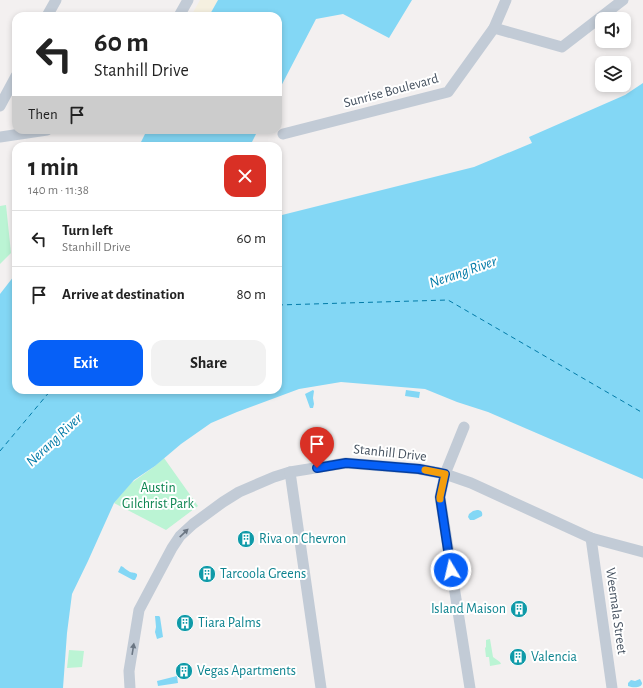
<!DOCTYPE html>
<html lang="en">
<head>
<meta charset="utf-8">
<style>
  body { margin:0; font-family:"Alegreya Sans",sans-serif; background:#f2f2f2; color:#222; height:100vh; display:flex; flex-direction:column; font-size:15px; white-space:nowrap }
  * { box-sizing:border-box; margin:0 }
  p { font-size:13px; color:#767676 }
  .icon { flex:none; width:22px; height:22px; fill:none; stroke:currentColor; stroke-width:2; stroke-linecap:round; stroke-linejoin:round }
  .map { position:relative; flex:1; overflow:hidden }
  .side { position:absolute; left:12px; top:142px; width:270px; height:252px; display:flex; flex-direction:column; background:#fff; border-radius:12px; box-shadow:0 2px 6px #0003 }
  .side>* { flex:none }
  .banner { position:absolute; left:12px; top:12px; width:270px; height:122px; border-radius:12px; box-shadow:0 2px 6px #0003; background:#fff; color:#222; overflow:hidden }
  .controls { position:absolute; left:595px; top:12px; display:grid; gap:8px }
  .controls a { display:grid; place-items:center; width:36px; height:36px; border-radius:8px; background:#fff; box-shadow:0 2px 6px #0003; font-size:20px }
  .pin { position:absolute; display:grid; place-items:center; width:34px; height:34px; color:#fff; margin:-41px -17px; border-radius:50% 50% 50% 0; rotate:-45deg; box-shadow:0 0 4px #0007 }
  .pin .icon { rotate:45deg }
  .me { position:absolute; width:44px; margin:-22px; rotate:351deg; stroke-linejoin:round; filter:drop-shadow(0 0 3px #0008) }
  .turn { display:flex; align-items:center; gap:14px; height:84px; padding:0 16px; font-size:18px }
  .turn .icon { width:52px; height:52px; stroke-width:2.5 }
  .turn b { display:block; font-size:28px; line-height:34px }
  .then { display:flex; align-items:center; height:38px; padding:0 16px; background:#0003; gap:8px; font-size:15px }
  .round { display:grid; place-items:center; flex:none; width:42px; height:42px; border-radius:12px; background:#f2f2f2 }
  .summary { display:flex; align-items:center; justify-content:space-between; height:68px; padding:0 16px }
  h1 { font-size:24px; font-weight:700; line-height:30px }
  .action { display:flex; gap:8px; margin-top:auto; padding:8px 16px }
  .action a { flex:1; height:46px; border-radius:12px; background:#0660f7; color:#fff; font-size:16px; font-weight:700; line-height:46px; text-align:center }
  .action a+a { background:#f2f2f2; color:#222 }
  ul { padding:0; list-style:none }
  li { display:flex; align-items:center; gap:12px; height:56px; padding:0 16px; border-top:1px solid #e0e0e0 }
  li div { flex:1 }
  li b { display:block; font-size:15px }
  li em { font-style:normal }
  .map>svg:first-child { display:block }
  .green { fill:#bbf4d4 }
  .sand { fill:#f5f0e0 }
  .water { fill:#83d7f5 }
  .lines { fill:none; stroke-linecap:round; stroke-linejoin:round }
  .ferry { stroke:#027ba8; stroke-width:1; stroke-dasharray:5 4; stroke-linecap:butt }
  .street { stroke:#c2cbd6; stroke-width:11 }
  .oneway { fill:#6b7683 }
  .route-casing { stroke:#043ea1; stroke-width:10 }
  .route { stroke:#0660f7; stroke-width:7 }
  .slow { stroke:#f59e0b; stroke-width:7 }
  .labels { text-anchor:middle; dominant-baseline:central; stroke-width:4; stroke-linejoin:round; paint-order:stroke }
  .street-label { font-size:14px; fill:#465260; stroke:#fff }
  .park-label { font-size:14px; fill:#0d8450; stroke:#fff }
  .culture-label { font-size:14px; fill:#0d838f; stroke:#fff; text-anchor:start }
  .water-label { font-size:15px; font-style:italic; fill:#027ba8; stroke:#fff }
</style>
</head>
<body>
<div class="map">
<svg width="643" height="688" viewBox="0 0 643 688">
  <rect width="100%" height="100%" fill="#f3f0f0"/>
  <g class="green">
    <path d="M6,205L11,253L0,264V206Z"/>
    <path d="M164,458L198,506L166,530L114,503L130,484L155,466Z"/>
    <path d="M490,639L493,657L500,662L501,664L490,666L489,657H486L485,648L486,647V640Z"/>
    <path d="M69,650L84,651L82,667L67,668Z"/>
  </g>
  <path class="sand" d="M200,0H218L209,16H191Z"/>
  <g class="water">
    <path d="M218,0H412L389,38L343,14L316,19L278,92V16H209Z"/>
    <path d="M643,83V479L488,412L457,402L425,389L341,382L299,389L237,412L211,423L181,444L155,466L134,480L114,503L88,561L72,594L67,633L63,688H0V294L14,276L16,275V390H278V216L474,167L532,143L529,137L625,95Z"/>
    <path d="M147,130H258L250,146H139Z"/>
    <path d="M313,390L314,391L313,398L314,404L313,408H310L305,394Z"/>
    <path d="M406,390L420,392L419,398L405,396Z"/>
    <path d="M477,510C481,510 483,512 482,516L474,520H470L468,517L469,514L473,511Z"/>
    <path d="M121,566C124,567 126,570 130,572C133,573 134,572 137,574V576L135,580H133L118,572Z"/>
    <path d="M155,616H159L160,617L163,637L157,639L155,632L156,627Z"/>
    <path d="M177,676L178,683L158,686L157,681Z"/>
    <path d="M640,679L642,683C642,688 633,688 628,686V683L631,680L635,681Z"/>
  </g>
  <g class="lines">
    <g class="ferry">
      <path d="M278,305L448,300L643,413"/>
      <path d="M0,451L51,390"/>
    </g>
    <g class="street">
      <path d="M47,16L56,0"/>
      <path d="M179,16L188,0"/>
      <path d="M494,28L562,47L623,0"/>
      <path d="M0,106L16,76"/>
      <path d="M283,134L448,92L494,28L506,0"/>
      <path d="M0,137L47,130"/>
      <path d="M464,427L445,474L440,497L470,688"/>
      <path d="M591,538L612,688"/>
      <path d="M130,688L129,671L139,610L172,548L180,536L193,524L223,502L239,492L274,477L290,472"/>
      <path d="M321,688L290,472L346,463L419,469L445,474L471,483L591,538L643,552"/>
    </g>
  </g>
  <defs><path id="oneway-solid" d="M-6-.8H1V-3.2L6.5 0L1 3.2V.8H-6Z"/></defs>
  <g class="oneway">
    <use href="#oneway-solid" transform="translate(184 533) rotate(-44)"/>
    <use href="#oneway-solid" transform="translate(133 649) rotate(-81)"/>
  </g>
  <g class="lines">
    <defs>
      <path id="route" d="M317,468L346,463L419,469L445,474L440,497L451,570"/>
    </defs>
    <use href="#route" class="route-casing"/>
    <use href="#route" class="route"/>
    <path class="slow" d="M425,470L445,474L440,497V499"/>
  </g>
  <defs>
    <symbol id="building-disc" viewBox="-11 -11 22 22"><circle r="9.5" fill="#0f9aa8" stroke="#fff"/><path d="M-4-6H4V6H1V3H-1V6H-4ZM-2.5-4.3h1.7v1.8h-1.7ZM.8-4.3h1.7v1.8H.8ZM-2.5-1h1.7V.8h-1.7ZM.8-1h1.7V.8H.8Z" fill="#fff"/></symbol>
  </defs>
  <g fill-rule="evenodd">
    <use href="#building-disc" x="236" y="529" width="20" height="20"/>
    <use href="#building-disc" x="197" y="564" width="20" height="20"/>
    <use href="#building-disc" x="509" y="599" width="20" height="20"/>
    <use href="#building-disc" x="175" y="613" width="20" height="20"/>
    <use href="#building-disc" x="508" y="647" width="20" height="20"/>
    <use href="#building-disc" x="174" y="661" width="20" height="20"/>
  </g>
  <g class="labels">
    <g class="street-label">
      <text transform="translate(391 91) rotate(-15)">Sunrise Boulevard</text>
      <text transform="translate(390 453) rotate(6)">Stanhill Drive</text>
      <text transform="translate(616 611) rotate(82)">Weemala Street</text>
    </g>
    <g class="park-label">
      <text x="158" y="488">Austin<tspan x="158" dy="16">Gilchrist Park</tspan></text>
    </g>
    <g class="culture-label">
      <text x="259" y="539">Riva on Chevron</text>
      <text x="220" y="574">Tarcoola Greens</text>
      <text x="506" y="609" text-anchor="end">Island Maison</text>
      <text x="198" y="623">Tiara Palms</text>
      <text x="531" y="657">Valencia</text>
      <text x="197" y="671">Vegas Apartments</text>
    </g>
    <g class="water-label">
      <text transform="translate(463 272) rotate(-19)">Nerang River</text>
      <text transform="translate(54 440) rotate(-43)">Nerang River</text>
    </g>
  </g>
</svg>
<div class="controls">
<a><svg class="icon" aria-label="sound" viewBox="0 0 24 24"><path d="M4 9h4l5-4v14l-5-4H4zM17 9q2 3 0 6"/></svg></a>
<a><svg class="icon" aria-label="layers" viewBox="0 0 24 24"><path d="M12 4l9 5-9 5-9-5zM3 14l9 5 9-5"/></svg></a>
</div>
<div class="pin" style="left:317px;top:468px;background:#d93025"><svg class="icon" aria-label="arrive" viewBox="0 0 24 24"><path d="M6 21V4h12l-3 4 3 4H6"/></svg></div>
<svg class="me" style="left:451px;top:570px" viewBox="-20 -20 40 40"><circle r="17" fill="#0660f7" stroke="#fff" stroke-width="3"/><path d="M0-11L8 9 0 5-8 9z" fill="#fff"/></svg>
<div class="banner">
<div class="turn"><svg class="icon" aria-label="left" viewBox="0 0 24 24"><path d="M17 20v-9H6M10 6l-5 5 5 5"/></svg><div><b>60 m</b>Stanhill Drive</div></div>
<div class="then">Then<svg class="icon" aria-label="arrive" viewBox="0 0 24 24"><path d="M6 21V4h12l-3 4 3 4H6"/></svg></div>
</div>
<section class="side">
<div class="summary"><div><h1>1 min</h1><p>140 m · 11:38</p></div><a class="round" style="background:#d93025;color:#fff"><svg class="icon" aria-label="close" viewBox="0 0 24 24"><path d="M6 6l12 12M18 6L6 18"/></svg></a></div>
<ul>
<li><svg class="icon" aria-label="left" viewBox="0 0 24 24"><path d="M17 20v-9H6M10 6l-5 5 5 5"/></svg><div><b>Turn left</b><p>Stanhill Drive</p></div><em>60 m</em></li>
<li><svg class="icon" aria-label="arrive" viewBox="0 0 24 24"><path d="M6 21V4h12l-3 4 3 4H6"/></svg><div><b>Arrive at destination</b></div><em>80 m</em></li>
</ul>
<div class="action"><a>Exit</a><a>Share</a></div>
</section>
</div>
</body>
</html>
